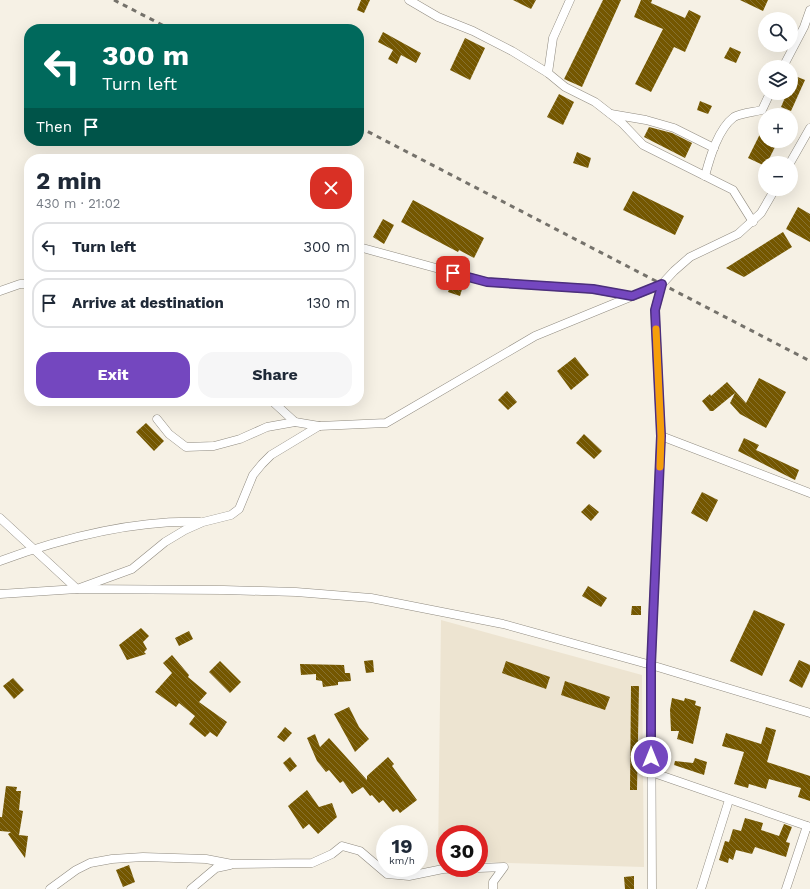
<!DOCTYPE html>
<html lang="en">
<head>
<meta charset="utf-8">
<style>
  body { margin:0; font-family:"Work Sans",sans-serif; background:#f6f6f7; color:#1f2937; height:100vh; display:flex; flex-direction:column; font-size:15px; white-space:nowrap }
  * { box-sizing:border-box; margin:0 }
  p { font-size:13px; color:#747a83 }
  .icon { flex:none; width:22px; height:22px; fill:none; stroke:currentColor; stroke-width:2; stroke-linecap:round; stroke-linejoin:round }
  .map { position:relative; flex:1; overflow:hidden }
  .sheet { position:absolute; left:24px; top:154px; width:340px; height:252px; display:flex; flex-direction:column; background:#fff; border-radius:16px; box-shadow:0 4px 16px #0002 }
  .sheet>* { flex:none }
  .guide { position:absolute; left:24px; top:24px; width:340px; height:122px; border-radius:16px; box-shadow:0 4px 16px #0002; background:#00695c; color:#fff; overflow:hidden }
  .fabs { position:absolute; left:758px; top:12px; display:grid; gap:8px }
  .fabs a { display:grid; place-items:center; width:40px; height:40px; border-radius:50%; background:#fff; box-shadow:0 4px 16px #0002; font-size:20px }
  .speed { position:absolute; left:376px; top:825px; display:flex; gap:8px; font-size:20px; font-weight:700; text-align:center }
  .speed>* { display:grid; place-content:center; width:52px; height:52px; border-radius:50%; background:#fff; box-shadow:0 4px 16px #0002; line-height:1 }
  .speed small { font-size:10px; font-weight:400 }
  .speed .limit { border:6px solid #d22; background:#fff; color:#111 }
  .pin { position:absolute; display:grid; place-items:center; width:34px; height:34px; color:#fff; margin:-17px; border-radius:8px; box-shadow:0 2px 6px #0006 }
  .me { position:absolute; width:44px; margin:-22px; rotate:0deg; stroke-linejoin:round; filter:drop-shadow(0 0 3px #0008) }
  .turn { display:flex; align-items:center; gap:14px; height:84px; padding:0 12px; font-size:18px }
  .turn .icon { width:52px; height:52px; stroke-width:2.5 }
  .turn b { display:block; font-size:28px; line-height:34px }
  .then { display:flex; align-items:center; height:38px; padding:0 12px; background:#0003; gap:8px; font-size:15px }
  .round { display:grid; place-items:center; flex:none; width:42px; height:42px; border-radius:16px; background:#f6f6f7 }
  .headline { display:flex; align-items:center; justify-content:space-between; height:68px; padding:0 12px }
  h1 { font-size:24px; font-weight:700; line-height:30px }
  .button { display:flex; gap:8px; margin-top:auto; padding:8px 12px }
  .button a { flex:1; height:46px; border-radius:16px; background:#7447bf; color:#fff; font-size:16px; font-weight:700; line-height:46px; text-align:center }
  .button a+a { background:#f6f6f7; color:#1f2937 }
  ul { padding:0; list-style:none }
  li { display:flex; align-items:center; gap:12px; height:50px; margin:0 8px 6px; padding:0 4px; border:2px solid #e0e1e3; border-radius:16px }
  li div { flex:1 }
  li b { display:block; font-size:15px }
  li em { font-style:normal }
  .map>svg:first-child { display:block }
  .built { fill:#ede4d1 }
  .building { fill:url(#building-back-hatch) }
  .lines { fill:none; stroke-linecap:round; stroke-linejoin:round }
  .minor-casing { stroke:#908b80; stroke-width:9 }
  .minor { stroke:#fff; stroke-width:8 }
  .rail { stroke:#75726b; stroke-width:3; stroke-dasharray:5 5; stroke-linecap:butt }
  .route-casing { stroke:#4b2e7c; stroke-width:10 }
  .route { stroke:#7447bf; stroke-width:7 }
  .slow { stroke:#f59e0b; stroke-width:7 }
</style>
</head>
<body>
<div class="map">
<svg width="810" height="889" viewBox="0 0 810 889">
  <defs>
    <pattern id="building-back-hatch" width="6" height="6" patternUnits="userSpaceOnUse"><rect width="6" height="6" fill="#745700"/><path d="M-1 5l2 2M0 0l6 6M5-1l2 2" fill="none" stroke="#877130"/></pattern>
  </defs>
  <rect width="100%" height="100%" fill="#f6f1e5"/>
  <path class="built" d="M441,620L642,675L644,867L479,862V834H445V860H438Z"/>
  <g class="building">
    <path d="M361,0H370L364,13L357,10Z"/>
    <path d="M513,0H536L531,9Z"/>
    <path d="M603,0H621L582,87L564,79Z"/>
    <path d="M641,0H652L651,3L685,18L689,10L701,16L685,52L674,47L651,92L635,84L663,29L634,17Z"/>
    <path d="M740,0H768L763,11Z"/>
    <path d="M383,32L421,53L416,63L401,55L397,64L388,59L393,50L378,42Z"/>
    <path d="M465,38L485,48L470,80L450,70Z"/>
    <path d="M730,47L741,52L736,63L724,58Z"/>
    <path d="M795,76L805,80L791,111L781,107L787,93H791V84Z"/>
    <path d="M559,94L574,102L563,125L547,117Z"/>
    <path d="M700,101L712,106L708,114L697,110Z"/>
    <path d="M765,124V141L777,143L767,163H765V166L748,158Z"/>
    <path d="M649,127L672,133L692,143L685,158L644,137Z"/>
    <path d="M577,152L591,158L588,168L573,163Z"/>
    <path d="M633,191L684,216L675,235L623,210Z"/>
    <path d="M413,200L484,238L474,258L459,250L458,252L401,222Z"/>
    <path d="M798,207L810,214V242L786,229Z"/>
    <path d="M383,219L394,225L384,244L373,237Z"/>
    <path d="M783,232L792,247L744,277L726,268Z"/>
    <path d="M452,282L463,286L460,296L448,292Z"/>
    <path d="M575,357L589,375L571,390L557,371Z"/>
    <path d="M759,378L786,392L766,428L740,414L730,403L735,393L713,411H710L702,401L710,394L711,396L727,382L746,403Z"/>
    <path d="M507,391L517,402L508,410L498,400Z"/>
    <path d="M146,423L164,441L154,451L136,432Z"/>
    <path d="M584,434L602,451L594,459L576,443Z"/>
    <path d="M744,438L759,445L756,450L799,470L795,480L738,451Z"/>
    <path d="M702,492L718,500L707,522L691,513Z"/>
    <path d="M589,504L599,512L591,521L581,512Z"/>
    <path d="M588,586L607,598L601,607L582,596Z"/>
    <path d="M632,606H641V615H631Z"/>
    <path d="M754,610L785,624L762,676L730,661Z"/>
    <path d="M141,628L149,636L143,642L147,649L144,652L146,654L127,660L119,645Z"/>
    <path d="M189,631L193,639L179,646L175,638Z"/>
    <path d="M172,655L189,675L188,677L207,693L199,702L227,722L217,737L210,732L205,737L189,724L195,716L179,703L176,707L155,692L172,673L163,663Z"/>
    <path d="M373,660L374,672L366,673L364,661Z"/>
    <path d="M799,660L810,665V671L802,688L789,681Z"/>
    <path d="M220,661L241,682L230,693L209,672Z"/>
    <path d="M506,661L550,677L546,689L502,673Z"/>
    <path d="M300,664L344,665L345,673H350L351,681L338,682V685L323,687L322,681L316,680V674L301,675Z"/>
    <path d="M13,678L24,690L14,699L3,686Z"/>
    <path d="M565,681L610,697L605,710L561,695Z"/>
    <path d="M631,686H639L637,790H630Z"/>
    <path d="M672,698L684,701L685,698L696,701L695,705L701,707L693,744L677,739L679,731H671L670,710Z"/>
    <path d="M349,707L359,727L369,739L355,752L334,714Z"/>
    <path d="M285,727L292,733L284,742L277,737Z"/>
    <path d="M766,727L776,730L767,762L810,776V801L798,797L801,788L769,779L766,789L749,784L748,788L734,784L744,752L722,746L726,733L761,744Z"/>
    <path d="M315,734L320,747L329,738L367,780V776L388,757L394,764L392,766L417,800L400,813L397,809L393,812L383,800L379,803L372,795L370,796L363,787L352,794L343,781L340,783L329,770L326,772L317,761L307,738Z"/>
    <path d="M290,757L297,766L290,772L283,763Z"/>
    <path d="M695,758L707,762L704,775L674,765L675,761L693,763Z"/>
    <path d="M6,786L17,787L16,791H21L19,810L23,811L19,835L28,836L25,858L8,834L11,832L0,831V817H2Z"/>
    <path d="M307,790L319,807L332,803L337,817L318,834L309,824L303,829L288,806Z"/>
    <path d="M745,818L763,823L761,830L779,836L784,824L792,827L786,842L790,843L786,857L755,847L752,854L736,850L733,860L729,858L728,863L719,860L725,841L729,842L733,829L741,831Z"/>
    <path d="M129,865L135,882L123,887L116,870Z"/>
    <path d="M634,876V889H625L624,877Z"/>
  </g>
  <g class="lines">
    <defs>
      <g id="minor">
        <path d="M409,0L438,17L473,31L512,51L548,73L565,87L595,102L622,123L643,145L733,190L753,222"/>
        <path d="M783,67L804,27L810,10"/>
        <path d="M548,73L553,38L570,0"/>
        <path d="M611,114L646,120L674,128L714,148"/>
        <path d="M790,163L810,128"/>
        <path d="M705,176C710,157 718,129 734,117C741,113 754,112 762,110L770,93"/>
        <path d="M359,247L487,282L593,289L631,296"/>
        <path d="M0,291L20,284H29"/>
        <path d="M272,401L295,422L319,426"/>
        <path d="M157,419L169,434L186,447L214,446L240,439L267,427L295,422"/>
        <path d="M661,436L810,493"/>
        <path d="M0,518L77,589L132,569L165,542L185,530L203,522L231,515L239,509L253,475L262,464L271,455L319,426L386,423L535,336L662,284"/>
        <path d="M0,561C63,538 132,520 200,522"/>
        <path d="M0,594L77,589L224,590L296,592L371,598L503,624L651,665L810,713"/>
        <path d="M651,772L810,827"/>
        <path d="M479,868L504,867L493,882V889"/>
        <path d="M50,889L76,870L90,863L112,859L143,857L206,859L232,864L312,863L332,854L342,846L360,851L387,874L409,876L443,869L464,868"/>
        <path d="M191,889L216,868L230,865"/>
        <path d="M652,889L651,665L661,436L655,310L662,284L674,271L690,257L738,234L761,213L775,189"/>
        <path d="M701,889L729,800"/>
        <path d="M786,889L807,826"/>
      </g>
    </defs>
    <use href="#minor" class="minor-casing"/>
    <use href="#minor" class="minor"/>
    <g class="rail">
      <path d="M114,0L170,29"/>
      <path d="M359,127L810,361"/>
    </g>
  </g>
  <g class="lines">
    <defs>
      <path id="route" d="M453,273L487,282L593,289L632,296L662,284L655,310L661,436L651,665V757"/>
    </defs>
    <use href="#route" class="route-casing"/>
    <use href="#route" class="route"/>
    <path class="slow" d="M656,329L661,436L660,467"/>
  </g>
</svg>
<div class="fabs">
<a><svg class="icon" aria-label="search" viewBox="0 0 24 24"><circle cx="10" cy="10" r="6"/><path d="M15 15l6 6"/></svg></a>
<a><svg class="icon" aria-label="layers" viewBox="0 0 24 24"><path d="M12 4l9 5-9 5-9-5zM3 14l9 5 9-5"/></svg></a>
<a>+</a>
<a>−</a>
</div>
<div class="speed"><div>19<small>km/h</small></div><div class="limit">30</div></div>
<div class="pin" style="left:453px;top:273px;background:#d93025"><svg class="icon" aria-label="arrive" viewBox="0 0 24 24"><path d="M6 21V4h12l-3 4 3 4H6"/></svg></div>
<svg class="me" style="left:651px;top:757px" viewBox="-20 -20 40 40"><circle r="17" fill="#7447bf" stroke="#fff" stroke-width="3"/><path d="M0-11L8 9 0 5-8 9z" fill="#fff"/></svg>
<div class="guide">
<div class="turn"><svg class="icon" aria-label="left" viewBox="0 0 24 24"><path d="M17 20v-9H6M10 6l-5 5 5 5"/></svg><div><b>300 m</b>Turn left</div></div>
<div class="then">Then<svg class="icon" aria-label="arrive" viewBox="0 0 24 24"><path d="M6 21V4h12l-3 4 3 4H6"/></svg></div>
</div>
<section class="sheet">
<div class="headline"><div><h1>2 min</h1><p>430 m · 21:02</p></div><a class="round" style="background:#d93025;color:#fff"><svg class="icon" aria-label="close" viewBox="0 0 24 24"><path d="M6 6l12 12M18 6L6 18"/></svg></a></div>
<ul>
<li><svg class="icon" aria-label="left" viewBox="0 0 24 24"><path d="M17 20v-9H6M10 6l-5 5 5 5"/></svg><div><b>Turn left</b></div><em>300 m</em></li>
<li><svg class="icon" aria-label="arrive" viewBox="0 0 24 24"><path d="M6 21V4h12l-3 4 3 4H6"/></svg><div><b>Arrive at destination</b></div><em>130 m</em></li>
</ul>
<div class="button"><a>Exit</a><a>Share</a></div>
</section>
</div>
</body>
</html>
